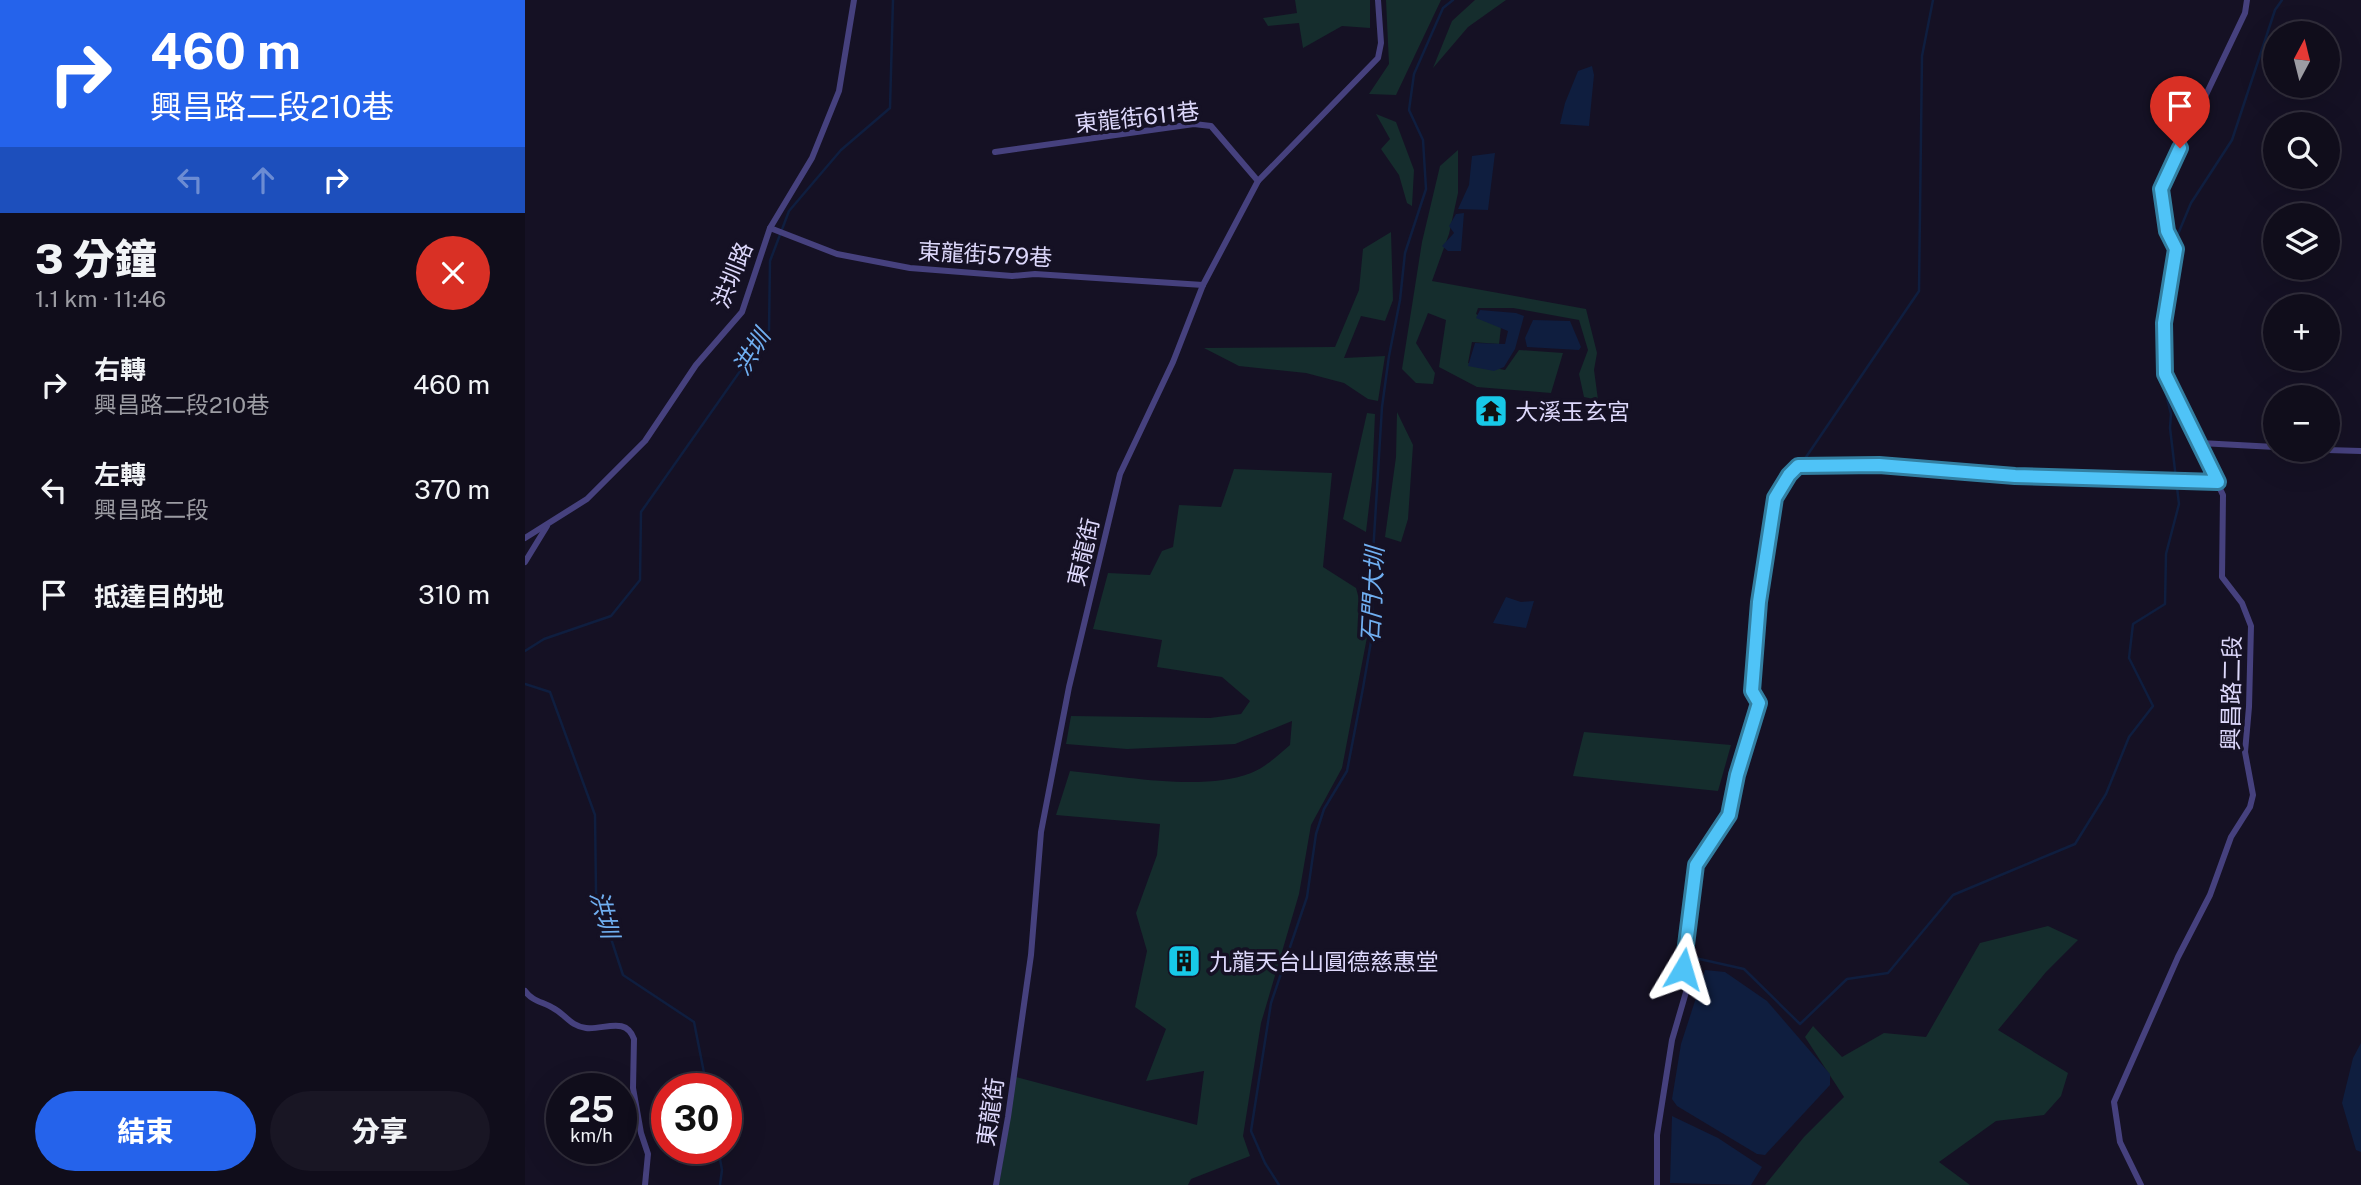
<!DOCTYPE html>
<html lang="zh-TW">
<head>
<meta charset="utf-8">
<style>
  body { margin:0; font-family:"Public Sans","Noto Sans TC",sans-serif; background:#191624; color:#f1f3f6; height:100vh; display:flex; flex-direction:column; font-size:26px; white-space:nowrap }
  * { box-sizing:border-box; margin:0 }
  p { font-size:23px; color:#9c9ca3 }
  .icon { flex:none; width:38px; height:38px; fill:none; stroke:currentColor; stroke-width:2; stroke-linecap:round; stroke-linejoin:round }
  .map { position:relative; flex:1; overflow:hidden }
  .side { display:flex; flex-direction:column; background:#100d1b; width:525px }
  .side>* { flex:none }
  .banner { background:#2563eb; color:#fff; overflow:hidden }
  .needle { width:46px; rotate:7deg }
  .tools { position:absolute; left:1738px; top:21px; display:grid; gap:14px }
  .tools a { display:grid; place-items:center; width:77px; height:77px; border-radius:50%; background:#100d1b; box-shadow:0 7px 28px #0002,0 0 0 2px #302d3a; font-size:35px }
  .speed { position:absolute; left:21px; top:1073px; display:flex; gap:14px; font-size:35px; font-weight:700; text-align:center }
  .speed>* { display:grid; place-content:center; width:91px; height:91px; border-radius:50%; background:#100d1b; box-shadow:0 7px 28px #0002,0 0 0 2px #302d3a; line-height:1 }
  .speed small { font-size:18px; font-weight:400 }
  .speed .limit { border:10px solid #d22; background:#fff; color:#111 }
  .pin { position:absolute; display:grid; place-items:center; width:60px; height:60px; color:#fff; margin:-72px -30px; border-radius:50% 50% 50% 0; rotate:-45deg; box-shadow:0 0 7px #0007 }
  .pin .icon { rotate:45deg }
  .me { position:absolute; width:77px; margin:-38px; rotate:7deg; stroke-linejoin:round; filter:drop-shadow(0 0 5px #0008) }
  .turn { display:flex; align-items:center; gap:24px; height:147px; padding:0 35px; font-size:32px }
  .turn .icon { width:91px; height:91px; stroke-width:2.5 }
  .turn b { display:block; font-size:49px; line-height:60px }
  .lanes { display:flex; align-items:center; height:66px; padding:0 35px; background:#0003; justify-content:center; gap:35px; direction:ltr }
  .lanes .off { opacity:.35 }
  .round { display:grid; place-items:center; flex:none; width:74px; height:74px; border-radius:37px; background:#191624 }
  .overview { display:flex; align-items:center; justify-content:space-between; height:119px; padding:0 35px }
  h1 { font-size:42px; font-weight:800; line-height:52px }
  .cta { display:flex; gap:14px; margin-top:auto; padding:14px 35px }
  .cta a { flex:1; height:80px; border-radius:42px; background:#2563eb; color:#fff; font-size:28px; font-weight:800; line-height:80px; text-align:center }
  .cta a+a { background:#191624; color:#f1f3f6 }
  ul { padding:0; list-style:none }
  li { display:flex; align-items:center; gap:21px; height:105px; padding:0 35px }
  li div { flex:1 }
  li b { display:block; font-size:26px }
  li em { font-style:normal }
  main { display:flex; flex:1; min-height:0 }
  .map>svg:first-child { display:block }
  .green { fill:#152d2d }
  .water { fill:#0f1e3f }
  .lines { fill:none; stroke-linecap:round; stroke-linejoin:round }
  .stream { stroke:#0f1e3f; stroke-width:2.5 }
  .street { stroke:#46417e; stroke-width:6 }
  .route-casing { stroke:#337fa1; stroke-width:18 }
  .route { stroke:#4fc3f7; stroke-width:12 }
  .labels { text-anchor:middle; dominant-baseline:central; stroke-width:7; stroke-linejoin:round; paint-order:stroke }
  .street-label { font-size:23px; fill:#ddd8fb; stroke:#151124 }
  .poi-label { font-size:23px; fill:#ddd8fb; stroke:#151124; text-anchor:start }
  .water-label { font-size:24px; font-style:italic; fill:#70aff1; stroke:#151124 }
</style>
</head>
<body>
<main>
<section class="side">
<div class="banner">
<div class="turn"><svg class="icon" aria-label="right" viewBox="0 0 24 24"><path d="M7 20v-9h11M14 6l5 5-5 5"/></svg><div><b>460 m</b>興昌路二段210巷</div></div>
<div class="lanes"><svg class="icon off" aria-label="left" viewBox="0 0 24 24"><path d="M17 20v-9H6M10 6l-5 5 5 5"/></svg><svg class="icon off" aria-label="ahead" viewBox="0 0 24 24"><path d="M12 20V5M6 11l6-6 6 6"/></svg><svg class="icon" aria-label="right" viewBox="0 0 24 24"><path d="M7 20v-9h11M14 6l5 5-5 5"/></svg></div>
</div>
<div class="overview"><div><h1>3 分鐘</h1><p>1.1 km · 11:46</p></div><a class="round" style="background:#d93025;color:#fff"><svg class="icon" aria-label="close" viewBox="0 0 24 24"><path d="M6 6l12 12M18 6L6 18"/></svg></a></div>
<ul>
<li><svg class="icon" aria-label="right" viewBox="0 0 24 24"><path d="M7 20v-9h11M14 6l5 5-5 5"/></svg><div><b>右轉</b><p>興昌路二段210巷</p></div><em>460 m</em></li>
<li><svg class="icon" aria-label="left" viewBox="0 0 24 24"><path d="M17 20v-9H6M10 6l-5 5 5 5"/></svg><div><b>左轉</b><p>興昌路二段</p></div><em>370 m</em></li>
<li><svg class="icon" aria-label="arrive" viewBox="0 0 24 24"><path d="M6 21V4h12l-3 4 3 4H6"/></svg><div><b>抵達目的地</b></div><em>310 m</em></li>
</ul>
<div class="cta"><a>結束</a><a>分享</a></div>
</section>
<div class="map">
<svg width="1836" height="1185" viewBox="0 0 1836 1185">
  <rect width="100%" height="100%" fill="#151124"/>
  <g class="green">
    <path d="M770,0H845V28L817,26L778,48L774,23L743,26L738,18L772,13Z"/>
    <path d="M861,0H916L871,95L844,94L864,64Z"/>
    <path d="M950,0H981L943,27L908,68L927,21Z"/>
    <path d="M851,114L871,122L889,170L887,206L882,203L874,175L856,149L865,139Z"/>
    <path d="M933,150V193L924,234L907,281L1061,309L1072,353L1069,370L1073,400L1059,397L1054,374L1063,350L1054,320L988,308H953L951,314L976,327L974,344L947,342L943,363L980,370L994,350L1038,353L1026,393L952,387L914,367L921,320L903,313L891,343L910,373L908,384L891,383L877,369L897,242L915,166Z"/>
    <path d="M866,232L868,300L860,321L836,316L819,358L860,356L853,401L843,399L819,383L781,373L714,366L679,348L810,347L834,290L838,249Z"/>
    <path d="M872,412L888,445L883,519L876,542L860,537L871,457Z"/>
    <path d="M842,413L850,414L847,481L841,532L818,519Z"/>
    <path d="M709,469L807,473L798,567L831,588L843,632L817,768L786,825L774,894L736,1023L718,1136L725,1156L666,1179L663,1185H474L491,1077L672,1125L679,1071L621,1081L641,1029L610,1007L622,951L611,913L632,855L635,824L531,815L545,771C597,776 678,792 726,773C741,767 753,755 765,745L767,721L710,744L602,749L541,744L546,716L685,718L716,714L725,701L697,677L632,667L637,640L568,629L583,573L625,575L637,551L648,547L654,505L696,507Z"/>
    <path d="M1059,732L1206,745L1193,791L1048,776Z"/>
    <path d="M1523,926L1553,940L1521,972L1473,1030L1543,1073L1536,1096L1519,1115L1471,1121L1414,1162L1445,1185H1240L1279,1137L1319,1097L1280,1037L1288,1026L1317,1057L1359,1033L1401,1037L1455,943Z"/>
  </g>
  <g class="water">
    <path d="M1067,66L1069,75L1064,126L1035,124L1040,103L1053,71Z"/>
    <path d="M970,153L963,210L933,209L944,185L947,156Z"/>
    <path d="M939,213L936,251H923L917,246L929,233L924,226L931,214Z"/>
    <path d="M955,310L991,313L999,316L990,349L979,367L969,371L943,366L950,343L980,344L983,331L951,318Z"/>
    <path d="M1008,320L1045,321L1056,347L1054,350L1002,347L1000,338Z"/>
    <path d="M981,597L996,602L1009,601L1001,628L968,623Z"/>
    <path d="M1180,970L1200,972L1242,1001L1305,1074V1085L1240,1155L1232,1154L1152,1106L1147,1099L1156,1044Z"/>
    <path d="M1836,1043V1152L1831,1150L1817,1103L1828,1058Z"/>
    <path d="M1147,1116L1193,1138L1237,1167L1226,1185L1145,1183Z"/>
  </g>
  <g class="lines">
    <g class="stream">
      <path d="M1637,318L1639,283L1643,258L1666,203L1707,140L1750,10L1757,0"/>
      <path d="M1275,466L1394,291L1397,56L1408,0"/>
      <path d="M1257,492L1271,471"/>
      <path d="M0,651L19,639L86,616L115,580L116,512L244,330L245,261L264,211L316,150L365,108L368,0"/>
      <path d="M0,684L25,692L70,815L71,893L98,975L169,1022L182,1088"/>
      <path d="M1170,958L1219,969L1275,1024L1322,979L1363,973L1428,895L1550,844L1581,794L1604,737L1628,706L1604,658L1608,624L1640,604L1641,554L1654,504L1645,428L1646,414L1635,371L1636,332"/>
      <path d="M193,1148L197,1170L195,1185"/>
      <path d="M754,1185L740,1163L726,1131L746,1003L782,897L791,834L799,809L822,771L838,688L848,630L847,570L857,407L864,356L875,300L880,253L901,189L898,140L884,110L889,74L918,8L928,0"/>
    </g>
    <g class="street">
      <path d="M470,152L669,124L686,126L733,181"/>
      <path d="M245,228L312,254L385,268L487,276L510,274L678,285"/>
      <path d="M1675,443L1750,447"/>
      <path d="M1802,450L1836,451"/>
      <path d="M0,538L62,499L120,441L171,365L217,312L245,228L287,158L314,91L329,0"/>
      <path d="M0,562L22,526"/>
      <path d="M0,991C7,1001 18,1002 28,1008C40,1014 45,1026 61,1028C79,1030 101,1016 109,1039L108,1088L116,1133L123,1154L120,1185"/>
      <path d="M471,1185L483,1117L506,955L516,832L544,687L595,474L648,362L678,285L733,181L853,58L856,43L853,0"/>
      <path d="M1132,1185V1135L1147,1040L1166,975L1158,969L1171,865L1204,815L1212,775L1234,703L1227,691L1234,602L1250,498L1264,475L1273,466L1354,465L1490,476L1693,483"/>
      <path d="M1616,1185L1595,1142L1589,1102L1653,957L1685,895L1706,837L1725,807L1728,795L1720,752L1724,707L1726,626L1717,603L1697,577L1698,495L1640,374L1639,323L1651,249L1642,231L1636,189L1720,13L1722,0"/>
    </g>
  </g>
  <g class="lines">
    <defs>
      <path id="route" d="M1158,969L1171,865L1204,815L1212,775L1234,703L1227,691L1234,602L1250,498L1264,475L1273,466L1354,465L1490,476L1693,482L1640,374L1639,323L1651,249L1642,231L1636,189L1655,148"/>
    </defs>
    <use href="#route" class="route-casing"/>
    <use href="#route" class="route"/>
  </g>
  <defs>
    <symbol id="temple-square" viewBox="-11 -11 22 22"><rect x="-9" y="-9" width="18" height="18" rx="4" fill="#17c9e8" stroke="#151124"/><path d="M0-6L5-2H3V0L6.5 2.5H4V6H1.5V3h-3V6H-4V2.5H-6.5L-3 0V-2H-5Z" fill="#111"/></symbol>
    <symbol id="building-square" viewBox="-11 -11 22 22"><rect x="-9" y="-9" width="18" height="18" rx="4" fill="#17c9e8" stroke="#151124"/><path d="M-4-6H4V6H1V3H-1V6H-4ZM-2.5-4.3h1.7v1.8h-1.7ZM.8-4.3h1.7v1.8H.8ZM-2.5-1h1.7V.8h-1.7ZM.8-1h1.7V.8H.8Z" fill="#111"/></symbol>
  </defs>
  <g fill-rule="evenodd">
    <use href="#temple-square" x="947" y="392" width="38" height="38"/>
    <use href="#building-square" x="640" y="942" width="38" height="38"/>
  </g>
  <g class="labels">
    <g class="street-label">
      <text transform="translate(612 117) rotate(-6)">東龍街611巷</text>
      <text transform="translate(460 254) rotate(3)">東龍街579巷</text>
      <text transform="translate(207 275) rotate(-68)">洪圳路</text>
      <text transform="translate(558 552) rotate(-77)">東龍街</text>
      <text transform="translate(1706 693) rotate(-89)">興昌路二段</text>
      <text transform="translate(465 1112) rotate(-82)">東龍街</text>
    </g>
    <g class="poi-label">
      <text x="990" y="411">大溪玉玄宮</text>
      <text x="684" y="961">九龍天台山圓德慈惠堂</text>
    </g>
    <g class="water-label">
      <text transform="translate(226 352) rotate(-59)">洪圳</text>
      <text transform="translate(847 595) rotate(-87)">石門大圳</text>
      <text transform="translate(80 914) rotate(75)">洪圳</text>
    </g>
  </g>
</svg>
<div class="tools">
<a><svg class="needle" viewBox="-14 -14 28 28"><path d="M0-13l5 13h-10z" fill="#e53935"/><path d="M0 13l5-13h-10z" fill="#9c9ca3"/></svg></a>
<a><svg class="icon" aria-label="search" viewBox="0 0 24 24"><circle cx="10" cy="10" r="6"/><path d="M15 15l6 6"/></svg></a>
<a><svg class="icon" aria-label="layers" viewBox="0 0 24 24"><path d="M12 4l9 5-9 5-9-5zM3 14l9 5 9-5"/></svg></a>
<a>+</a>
<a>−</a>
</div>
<div class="speed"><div>25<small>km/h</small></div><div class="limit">30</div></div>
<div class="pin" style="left:1655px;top:148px;background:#d93025"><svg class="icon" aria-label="arrive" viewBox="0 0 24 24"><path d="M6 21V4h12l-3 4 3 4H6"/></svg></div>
<svg class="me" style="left:1158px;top:969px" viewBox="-20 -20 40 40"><path d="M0-17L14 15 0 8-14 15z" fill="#4fc3f7" stroke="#fff" stroke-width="4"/></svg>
</div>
</main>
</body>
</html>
